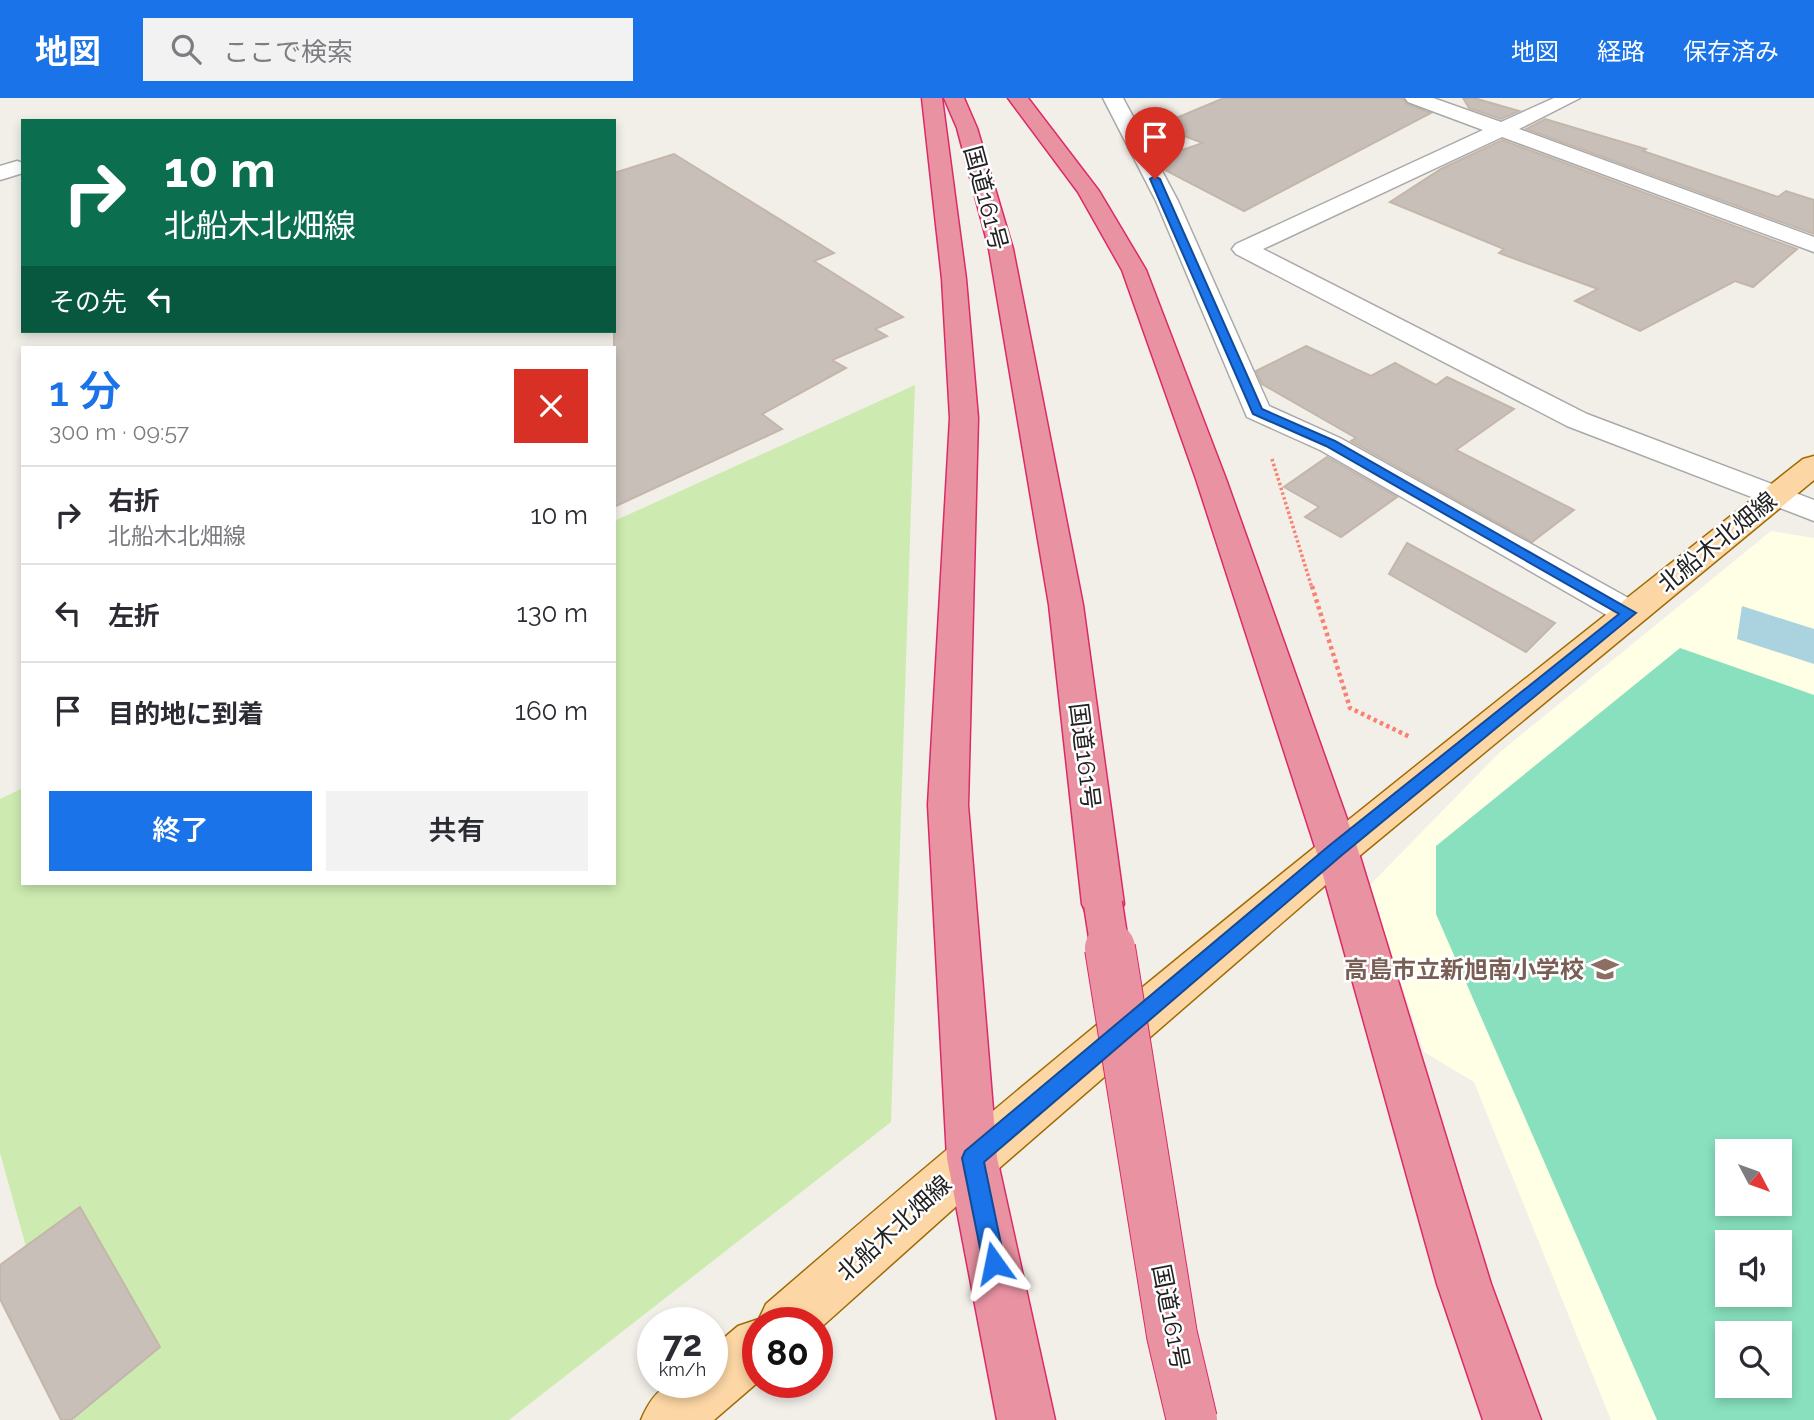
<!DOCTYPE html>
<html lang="ja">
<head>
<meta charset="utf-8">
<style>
  body { margin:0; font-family:Raleway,"Noto Sans JP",sans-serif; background:#f2f2f3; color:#2b2b33; height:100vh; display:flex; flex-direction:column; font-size:26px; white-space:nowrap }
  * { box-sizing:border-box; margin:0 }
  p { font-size:23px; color:#7c7c81 }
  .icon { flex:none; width:38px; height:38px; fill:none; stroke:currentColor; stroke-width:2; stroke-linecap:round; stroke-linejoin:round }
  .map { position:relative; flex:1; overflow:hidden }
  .details { position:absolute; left:21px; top:248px; width:595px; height:539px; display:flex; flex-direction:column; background:#fff; border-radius:0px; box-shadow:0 4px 10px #0003 }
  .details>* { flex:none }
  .guide { position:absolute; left:21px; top:21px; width:595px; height:214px; border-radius:0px; box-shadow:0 4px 10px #0003; background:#0b6e4f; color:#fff; overflow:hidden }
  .needle { width:46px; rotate:131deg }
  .fabs { position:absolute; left:1715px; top:1041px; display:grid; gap:14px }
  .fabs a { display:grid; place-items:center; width:77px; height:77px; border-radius:0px; background:#fff; box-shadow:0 4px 10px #0003; font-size:35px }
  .speed { position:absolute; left:637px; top:1209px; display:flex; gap:14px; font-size:35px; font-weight:700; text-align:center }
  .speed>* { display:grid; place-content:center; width:91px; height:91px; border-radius:50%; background:#fff; box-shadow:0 4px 10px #0003; line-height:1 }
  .speed small { font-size:18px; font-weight:400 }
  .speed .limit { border:10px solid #d22; background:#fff; color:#111 }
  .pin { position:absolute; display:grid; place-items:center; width:60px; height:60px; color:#fff; margin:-72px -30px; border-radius:50% 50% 50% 0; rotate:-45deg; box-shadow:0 0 7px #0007 }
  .pin .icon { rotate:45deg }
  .me { position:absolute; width:77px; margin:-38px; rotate:348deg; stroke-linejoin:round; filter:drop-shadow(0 0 5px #0008) }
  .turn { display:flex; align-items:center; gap:24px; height:147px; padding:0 28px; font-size:32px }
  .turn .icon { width:91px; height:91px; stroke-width:2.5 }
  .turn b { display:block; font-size:49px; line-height:60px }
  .then { display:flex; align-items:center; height:66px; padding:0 28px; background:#0003; gap:14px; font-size:26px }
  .round { display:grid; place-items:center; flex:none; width:74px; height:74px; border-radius:0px; background:#f2f2f3 }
  .overview { display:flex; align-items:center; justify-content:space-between; height:119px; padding:0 28px }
  h1 { font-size:42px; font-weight:600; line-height:52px; color:#1a73e8 }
  .cta { display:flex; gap:14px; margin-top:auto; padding:14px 28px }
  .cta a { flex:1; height:80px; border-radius:0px; background:#1a73e8; color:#fff; font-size:28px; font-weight:600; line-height:80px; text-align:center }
  .cta a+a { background:#f2f2f3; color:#2b2b33 }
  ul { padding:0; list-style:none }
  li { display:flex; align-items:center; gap:21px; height:98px; padding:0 28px; border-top:2px solid #e1e1e2 }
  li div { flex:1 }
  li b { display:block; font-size:26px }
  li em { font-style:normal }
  header { display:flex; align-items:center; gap:42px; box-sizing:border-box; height:98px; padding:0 35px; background:#1a73e8; color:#fff }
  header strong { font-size:33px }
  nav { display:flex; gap:38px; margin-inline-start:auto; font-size:24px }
  .search { width:490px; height:63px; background:#f2f2f3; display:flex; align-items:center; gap:18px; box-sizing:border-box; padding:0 24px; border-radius:0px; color:#7c7c81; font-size:26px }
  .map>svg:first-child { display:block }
  .education { fill:#ffffe5; fill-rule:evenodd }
  .grass { fill:#cdebb0 }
  .pitch { fill:#88e0be; fill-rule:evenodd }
  .water { fill:#aad3df }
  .building { fill:#c7bfb8; stroke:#c4b6ab; stroke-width:2 }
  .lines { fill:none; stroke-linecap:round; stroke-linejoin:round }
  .minor-casing { stroke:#a9a9a9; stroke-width:3 }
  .major-casing { stroke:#a06b00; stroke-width:3 }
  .highway-casing { stroke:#dc2a67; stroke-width:3 }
  .path-far1 { stroke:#fa8072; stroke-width:3.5; stroke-dasharray:2.5 2.5; stroke-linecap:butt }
  .path { stroke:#fa8072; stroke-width:4.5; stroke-dasharray:3.5 3.5; stroke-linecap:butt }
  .minor { fill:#fff; fill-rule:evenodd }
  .major { fill:#fcd6a4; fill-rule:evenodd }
  .highway { fill:#e892a2; fill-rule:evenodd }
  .highway-bridge-far1-casing { stroke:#dc2a67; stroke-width:41; stroke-linecap:butt }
  .highway-bridge-casing { stroke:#dc2a67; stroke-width:52; stroke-linecap:butt }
  .highway-bridge-far1 { stroke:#e892a2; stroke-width:38 }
  .highway-bridge { stroke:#e892a2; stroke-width:50 }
  .route { fill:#1a73e8; stroke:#114b97; stroke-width:2 }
  .labels { text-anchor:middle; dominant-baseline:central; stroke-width:5; stroke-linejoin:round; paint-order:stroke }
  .street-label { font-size:24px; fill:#222; stroke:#fff }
  .education-label { font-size:24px; font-weight:bold; fill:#785e54; stroke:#fff; text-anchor:end }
</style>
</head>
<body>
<header>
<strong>地図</strong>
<div class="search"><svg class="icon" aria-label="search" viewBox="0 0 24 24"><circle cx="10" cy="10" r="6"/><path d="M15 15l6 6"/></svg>ここで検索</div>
<nav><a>地図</a><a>経路</a><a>保存済み</a></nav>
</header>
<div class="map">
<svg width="1814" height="1322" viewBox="0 0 1814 1322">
  <rect width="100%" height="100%" fill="#f2efe9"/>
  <path class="education" d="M1771,433L1814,440V1322H1611L1474,984L1424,954L1369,788L1500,654ZM1727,1054H1780V1106H1727ZM1727,1144H1780V1197H1727ZM1727,1236H1780V1288H1727Z"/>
  <path class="grass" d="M915,287L891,1024L509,1322H74L0,1055V701L23,690V786H614V423Z"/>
  <path class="pitch" d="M1680,550L1814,597V1322H1657L1436,816V748ZM1727,1054H1780V1106H1727ZM1727,1144H1780V1197H1727ZM1727,1236H1780V1288H1727Z"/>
  <path class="water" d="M1742,508L1814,531V566L1737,541Z"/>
  <g class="building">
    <path d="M1224,0H1402L1407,6L1431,15L1244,113L1165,72L1158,60L1203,45L1157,28Z"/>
    <path d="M1463,0H1474L1519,13L1501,21L1469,10Z"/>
    <path d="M1545,21L1646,51L1643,53L1778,99L1786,93L1814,102V136L1526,31Z"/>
    <path d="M1502,42L1797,151L1753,189L1735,183L1640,233L1575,203L1598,191L1499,155L1504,151L1390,104L1441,71Z"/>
    <path d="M674,56L834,155L814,163L903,219L875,231L887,238L832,262L846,270L762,316L782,331L614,409V75Z"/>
    <path d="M1306,248L1371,278L1395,265L1436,287L1447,279L1514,311L1456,352L1574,412L1532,444L1351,343L1356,340L1262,286L1256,273Z"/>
    <path d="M1327,359L1397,399L1341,439L1305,419L1319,409L1284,389Z"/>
    <path d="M1407,445L1555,525L1526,554L1389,476Z"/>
    <path d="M80,1109L160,1249L71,1322H61L0,1201V1167Z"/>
  </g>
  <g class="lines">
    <defs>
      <g id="minor">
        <path d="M1103,0H1123L1178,103L1269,308L1340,340L1641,507L1646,515L1641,523L1629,527L1617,523L1320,352L1247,319L1156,103Z"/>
        <path d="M1405,0H1433L1501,24L1554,0H1580L1519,31L1814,139V154L1502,39L1263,151L1587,316L1814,402V423L1567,328L1236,156L1232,151L1236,146L1483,32L1408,4Z"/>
        <path d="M17,63L23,65V75L0,82V68Z"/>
      </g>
      <path id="major" d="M1814,358V382L1352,764L990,1078L817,1233V1225H758V1284L714,1322H641C658,1282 673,1284 712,1284V1250L738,1228L759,1221L766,1206C1103,914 1453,637 1803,361Z"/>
      <g id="highway">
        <path d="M922,0H942L966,181L978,320L968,707L997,1060L1055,1322H997L947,1060L928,707L950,320L942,181Z"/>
        <path d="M944,0H964L977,30L1013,151L1083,507L1124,806L1118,819L1103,824L1088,819L1082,806L1049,507L989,151L957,30Z"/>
        <path d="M1008,0H1028L1099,93L1146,172L1226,381L1358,752L1491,1186L1541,1322H1483L1437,1186L1316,752L1196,381L1122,172L1078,94Z"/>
      </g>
    </defs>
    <use href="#minor" class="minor-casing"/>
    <use href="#major" class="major-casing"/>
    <use href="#highway" class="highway-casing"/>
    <path class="path-far1" d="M1272,361L1312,490"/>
    <path class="path" d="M1312,488L1350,610L1410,639"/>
    <use href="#minor" class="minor"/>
    <use href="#major" class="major"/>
    <use href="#highway" class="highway"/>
    <defs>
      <path id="highway-bridge-far1" d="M1103,806L1110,851"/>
      <path id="highway-bridge" d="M1110,850L1172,1237L1192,1322"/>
    </defs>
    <use href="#highway-bridge-far1" class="highway-bridge-far1-casing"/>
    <use href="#highway-bridge" class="highway-bridge-casing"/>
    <use href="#highway-bridge-far1" class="highway-bridge-far1"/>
    <use href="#highway-bridge" class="highway-bridge"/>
  </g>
  <path class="route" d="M1155,78L1160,81L1262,311L1335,343L1636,515L1342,757L984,1064L1005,1165L1002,1173L994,1176L986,1173L983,1165L962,1060L965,1053L1330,747L1619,516L1326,348L1253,316L1150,81Z"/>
  <defs>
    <symbol id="school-bare" viewBox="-9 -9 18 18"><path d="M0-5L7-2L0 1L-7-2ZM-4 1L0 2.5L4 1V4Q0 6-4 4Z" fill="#8d6e63" stroke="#fff" stroke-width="2.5" paint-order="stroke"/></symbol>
  </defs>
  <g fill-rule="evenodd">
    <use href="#school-bare" x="1586" y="852" width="38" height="38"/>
  </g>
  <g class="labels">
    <g class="street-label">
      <text transform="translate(986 100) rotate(75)">国道161号</text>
      <text transform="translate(1717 444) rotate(-39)">北船木北畑線</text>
      <text transform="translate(1085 658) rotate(83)">国道161号</text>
      <text transform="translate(894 1130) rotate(-42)">北船木北畑線</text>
      <text transform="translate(1171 1219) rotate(79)">国道161号</text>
    </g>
    <g class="education-label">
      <text x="1584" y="871">高島市立新旭南小学校</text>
    </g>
  </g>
</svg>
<div class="fabs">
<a><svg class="needle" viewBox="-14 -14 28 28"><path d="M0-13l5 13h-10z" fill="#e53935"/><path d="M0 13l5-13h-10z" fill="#7c7c81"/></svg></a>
<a><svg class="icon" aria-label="sound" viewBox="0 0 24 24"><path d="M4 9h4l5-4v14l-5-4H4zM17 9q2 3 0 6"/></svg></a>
<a><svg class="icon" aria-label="search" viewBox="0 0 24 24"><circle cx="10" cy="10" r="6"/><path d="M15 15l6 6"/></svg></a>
</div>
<div class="speed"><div>72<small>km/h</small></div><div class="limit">80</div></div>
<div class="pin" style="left:1155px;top:81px;background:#d93025"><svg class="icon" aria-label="arrive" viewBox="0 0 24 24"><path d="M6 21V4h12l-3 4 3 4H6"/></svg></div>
<svg class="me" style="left:994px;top:1165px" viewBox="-20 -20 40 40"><path d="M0-17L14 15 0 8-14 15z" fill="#1a73e8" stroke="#fff" stroke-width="4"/></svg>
<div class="guide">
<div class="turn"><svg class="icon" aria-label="right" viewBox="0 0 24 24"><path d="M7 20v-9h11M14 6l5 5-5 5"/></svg><div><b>10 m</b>北船木北畑線</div></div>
<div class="then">その先<svg class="icon" aria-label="left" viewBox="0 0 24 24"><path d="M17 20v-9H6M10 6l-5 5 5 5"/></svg></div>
</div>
<section class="details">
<div class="overview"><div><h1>1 分</h1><p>300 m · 09:57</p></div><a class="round" style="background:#d93025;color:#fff"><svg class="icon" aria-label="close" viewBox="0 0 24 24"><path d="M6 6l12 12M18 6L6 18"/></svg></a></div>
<ul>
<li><svg class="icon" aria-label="right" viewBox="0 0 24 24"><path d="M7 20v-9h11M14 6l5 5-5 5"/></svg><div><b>右折</b><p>北船木北畑線</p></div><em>10 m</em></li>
<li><svg class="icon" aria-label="left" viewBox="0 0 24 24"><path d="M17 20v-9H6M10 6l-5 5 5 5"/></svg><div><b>左折</b></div><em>130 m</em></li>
<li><svg class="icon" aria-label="arrive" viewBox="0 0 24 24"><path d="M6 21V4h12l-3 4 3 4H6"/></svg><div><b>目的地に到着</b></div><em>160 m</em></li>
</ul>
<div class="cta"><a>終了</a><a>共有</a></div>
</section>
</div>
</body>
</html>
